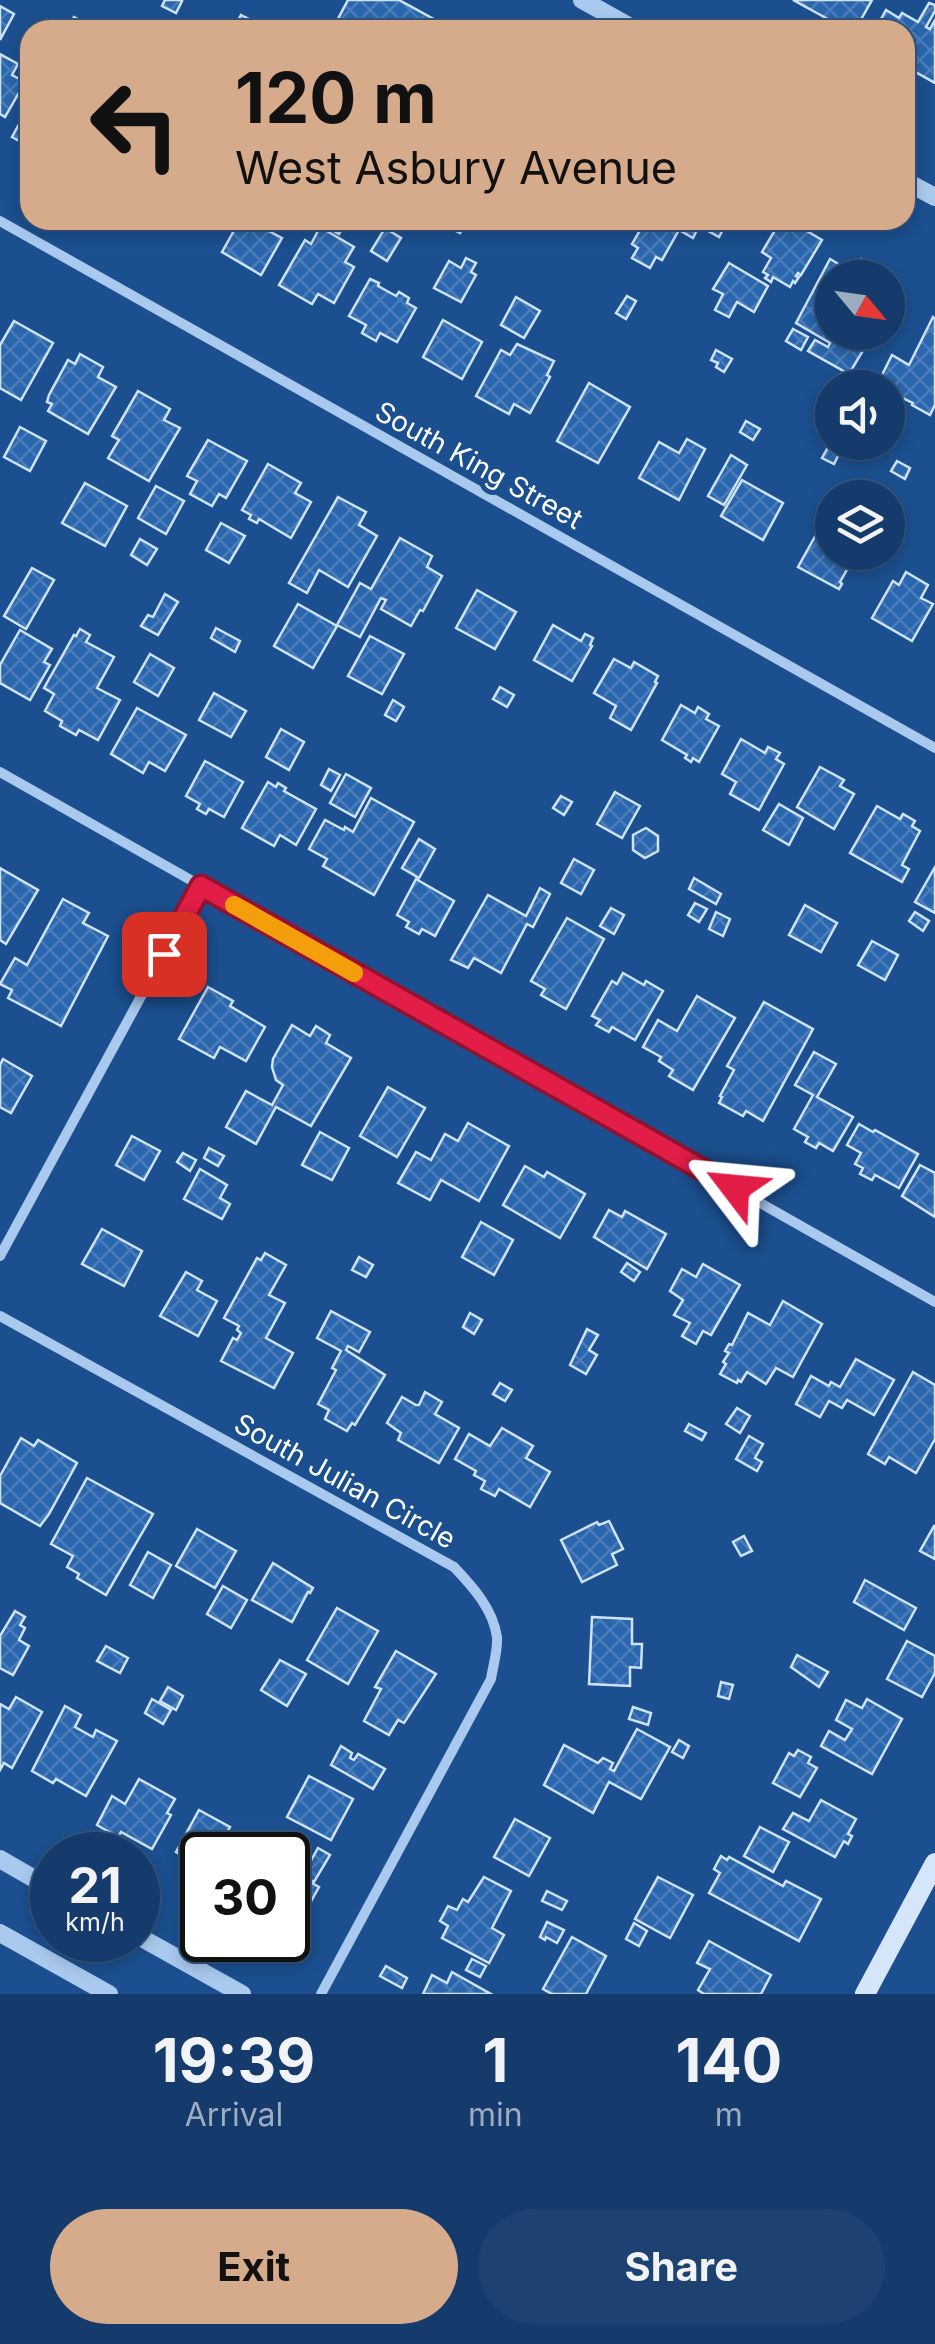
<!DOCTYPE html>
<html lang="en">
<head>
<meta charset="utf-8">
<style>
  body { margin:0; font-family:Inter,sans-serif; background:#1d4271; color:#f1f3f6; height:100vh; display:flex; flex-direction:column; font-size:38px; white-space:nowrap }
  * { box-sizing:border-box; margin:0 }
  p { font-size:32px; color:#9dadc1 }
  .icon { flex:none; width:55px; height:55px; fill:none; stroke:currentColor; stroke-width:2; stroke-linecap:round; stroke-linejoin:round }
  .map { position:relative; height:1994px; overflow:hidden }
  .details { display:flex; flex-direction:column; background:#143b6b; flex:1 }
  .details>* { flex:none }
  .top-card { position:absolute; left:20px; top:20px; width:895px; height:210px; border-radius:30px; box-shadow:0 5px 15px #0003,0 0 0 2px #33557e; background:#d6ab8b; color:#111; overflow:hidden }
  .needle { width:65px; rotate:119deg }
  .tools { position:absolute; left:815px; top:260px; display:grid; gap:20px }
  .tools a { display:grid; place-items:center; width:90px; height:90px; border-radius:50%; background:#143b6b; box-shadow:0 5px 15px #0003,0 0 0 2px #33557e; font-size:50px }
  .speed { position:absolute; left:30px; top:1832px; display:flex; gap:20px; font-size:50px; font-weight:700; text-align:center }
  .speed>* { display:grid; place-content:center; width:130px; height:130px; border-radius:50%; background:#143b6b; box-shadow:0 5px 15px #0003,0 0 0 2px #33557e; line-height:1 }
  .speed small { font-size:25px; font-weight:400 }
  .speed .limit { border:5px solid #111; border-radius:15px; background:#fff; color:#111 }
  .pin { position:absolute; display:grid; place-items:center; width:85px; height:85px; color:#fff; margin:-42px; border-radius:20px; box-shadow:0 5px 15px #0006 }
  .me { position:absolute; width:110px; margin:-55px; rotate:299deg; stroke-linejoin:round; filter:drop-shadow(0 0 8px #0008) }
  .turn { display:flex; align-items:center; gap:35px; height:210px; padding:0 50px; font-size:45px }
  .turn .icon { width:130px; height:130px; stroke-width:2.5 }
  .turn b { display:block; font-size:70px; line-height:85px }
  .eta { display:flex; justify-content:space-evenly; align-items:center; height:170px; text-align:center }
  .eta b { font-size:60px; font-weight:700; line-height:70px }
  .cta { display:flex; gap:20px; margin-top:auto; padding:20px 50px }
  .cta a { flex:1; height:115px; border-radius:60px; background:#d6ab8b; color:#111; font-size:40px; font-weight:700; line-height:115px; text-align:center }
  .cta a+a { background:#1d4271; color:#f1f3f6 }
  .map>svg:first-child { display:block }
  .building { fill:url(#building-cross-hatch); stroke:#cfe3fa; stroke-width:2.5 }
  .lines { fill:none; stroke-linecap:round; stroke-linejoin:round }
  .minor { stroke:#a9c9ee; stroke-width:10 }
  .tertiary { stroke:#a9c9ee; stroke-width:18 }
  .secondary { stroke:#d6e6fa; stroke-width:20 }
  .route-casing { stroke:#92132f; stroke-width:25 }
  .route { stroke:#e11d48; stroke-width:18 }
  .slow { stroke:#f59e0b; stroke-width:18 }
  .labels { text-anchor:middle; dominant-baseline:central; stroke-width:10; stroke-linejoin:round; paint-order:stroke }
  .street-label { font-size:28px; fill:#fff; stroke:#1b4f8f }
</style>
</head>
<body>
<div class="map">
<svg width="935" height="1994" viewBox="0 0 935 1994">
  <defs>
    <pattern id="building-cross-hatch" width="8" height="8" patternUnits="userSpaceOnUse" patternTransform="scale(2.5)"><rect width="8" height="8" fill="#2a66ad"/><path d="M0 0l8 8M0 8l8-8" fill="none" stroke="#4a7db9"/></pattern>
  </defs>
  <rect width="100%" height="100%" fill="#1b4f8f"/>
  <g class="building">
    <path d="M165,0H180L182,1L176,13L162,6Z"/>
    <path d="M348,0H399L441,23L437,30H320L324,23L333,28Z"/>
    <path d="M793,0H872L855,30H848Z"/>
    <path d="M929,3L935,5V11L926,27L930,29L935,20V83L910,69L909,71L905,69V30H875L886,10L899,18L902,13L918,22Z"/>
    <path d="M0,6L14,14L0,40Z"/>
    <path d="M241,15L253,21L248,30H233Z"/>
    <path d="M74,17L98,30H67Z"/>
    <path d="M0,54L18,64L12,75L25,82L5,117L0,114Z"/>
    <path d="M30,104V147L12,137Z"/>
    <path d="M240,220H274L267,230L282,238L261,275L222,252Z"/>
    <path d="M314,220H347L339,234Z"/>
    <path d="M450,220H468L460,233L447,226Z"/>
    <path d="M646,220H665L678,228L683,220H728L719,237L699,226L693,238L679,230L662,260L656,257L650,268L632,258L638,248L632,244Z"/>
    <path d="M781,220H788L822,240L801,275L798,273L796,276L799,277L795,283L793,281L790,287L773,277L771,282L765,278L768,275L763,272L771,258L762,252Z"/>
    <path d="M320,227L354,247L345,262L354,267L334,303L318,294L312,304L279,285L305,240L311,244Z"/>
    <path d="M385,228L401,238L387,261L371,251Z"/>
    <path d="M466,258L476,263L471,272L476,275L461,302L434,288L449,261L461,268Z"/>
    <path d="M830,259L854,273L861,259L878,269L876,278H832V332H874L849,374L808,351L815,340L828,347L830,343L796,323Z"/>
    <path d="M729,263L768,286L754,312L737,302L729,317L715,310L723,294L713,289Z"/>
    <path d="M370,279L379,283L378,286L396,296L399,292L409,298L407,303L416,308L397,342L380,333L376,341L362,333L366,325L349,316Z"/>
    <path d="M627,296L636,301L626,319L616,313Z"/>
    <path d="M516,297L540,311L524,338L501,325Z"/>
    <path d="M933,317L935,319V405L930,415L912,405L913,403L888,391V388L877,385L892,355L909,365Z"/>
    <path d="M443,320L482,342L462,379L423,357Z"/>
    <path d="M14,321L53,343L21,400L0,388V345Z"/>
    <path d="M793,329L808,337L801,350L786,341Z"/>
    <path d="M517,344L554,361L547,375L550,377L530,413L514,404L509,414L476,396L501,350L510,355Z"/>
    <path d="M716,350L732,359L724,372L716,367L718,363L711,360Z"/>
    <path d="M80,354L103,367L98,377L116,387L88,434L48,411L52,404L47,402L49,395L68,360L75,364Z"/>
    <path d="M589,383L630,407L598,463L557,441Z"/>
    <path d="M138,391L170,409L164,420L180,428L149,481L108,458L119,440L112,436Z"/>
    <path d="M746,421L760,429L753,440L740,432Z"/>
    <path d="M20,427L46,441L30,471L4,457Z"/>
    <path d="M687,439L705,449L679,500L639,478L659,442L679,453Z"/>
    <path d="M208,440L247,461L226,498L219,494L212,506L190,494L197,481L187,476Z"/>
    <path d="M831,442L842,448L834,464L822,458Z"/>
    <path d="M731,455L747,465L724,505L708,496Z"/>
    <path d="M897,461L910,468L905,479L891,471Z"/>
    <path d="M268,464L301,483L295,493L311,502L291,538L259,519L257,523L249,519L251,515L242,510Z"/>
    <path d="M742,480L783,503L763,540L721,516Z"/>
    <path d="M85,483L127,506L105,546L62,523Z"/>
    <path d="M156,486L184,501L166,534L138,518Z"/>
    <path d="M338,497L366,512L359,525L377,536L348,587L319,570L307,593L289,583Z"/>
    <path d="M827,515L832,518V552H857L840,582L842,584L839,589L798,567Z"/>
    <path d="M221,523L245,536L229,563L206,550Z"/>
    <path d="M400,538L432,556L427,567L442,576L423,611L420,610L411,626L381,609L386,600L381,598L360,637L337,625L360,583L371,589Z"/>
    <path d="M140,539L157,549L147,565L131,555Z"/>
    <path d="M32,568L54,580L26,629L4,616Z"/>
    <path d="M906,572L928,585L921,598L933,604L912,641L872,618L893,581L899,585Z"/>
    <path d="M477,590L516,612L495,649L456,628Z"/>
    <path d="M165,594L178,602L158,635L141,626L148,615L153,617Z"/>
    <path d="M298,604L337,626L313,668L274,646Z"/>
    <path d="M553,625L581,641L585,634L593,638L590,645L592,646L572,681L534,660Z"/>
    <path d="M216,628L240,641L235,652L211,638Z"/>
    <path d="M80,629L90,635L86,642L114,657L97,688L120,700L98,740L79,730L76,735L60,726L62,721L45,711L54,694L44,688L74,635L76,636Z"/>
    <path d="M20,630L52,649L44,662L50,665L30,700L0,683V665Z"/>
    <path d="M370,636L404,654L382,694L348,676Z"/>
    <path d="M150,654L174,668L158,696L134,682Z"/>
    <path d="M614,659L631,668L634,662L658,676L655,682L657,683L631,730L610,718L616,706L594,693Z"/>
    <path d="M500,687L514,695L507,707L493,699Z"/>
    <path d="M214,693L246,711L231,737L199,720Z"/>
    <path d="M393,700L404,707L396,721L385,715Z"/>
    <path d="M681,705L695,713L698,707L709,714L706,719L719,726L699,762L693,758L691,762L685,758L687,755L662,740Z"/>
    <path d="M137,708L186,735L165,771L149,762L143,773L111,754Z"/>
    <path d="M281,729L304,742L289,770L266,757Z"/>
    <path d="M741,739L765,753L768,747L780,753L776,759L784,764L759,810L730,794L736,782L722,774Z"/>
    <path d="M205,761L243,782L224,817L209,809L206,814L197,809L200,804L186,796Z"/>
    <path d="M820,767L844,780L840,786L854,794L834,829L797,807Z"/>
    <path d="M329,769L340,775L331,791L321,785Z"/>
    <path d="M346,774L371,788L355,817L330,803Z"/>
    <path d="M268,782L276,787L278,783L286,788L284,791L316,809L296,845L280,835L274,846L242,828Z"/>
    <path d="M615,792L640,806L622,838L597,824Z"/>
    <path d="M561,796L572,802L564,815L553,808Z"/>
    <path d="M371,798L414,822L374,895L323,866L327,859L309,849L325,820L344,830L345,827L353,832Z"/>
    <path d="M779,804L803,818L789,845L763,830Z"/>
    <path d="M877,806L900,819L903,814L915,821L912,826L920,831L902,865L909,869L902,882L850,853Z"/>
    <path d="M646,828L658,836V851L645,858L633,850V835Z"/>
    <path d="M419,839L435,849L419,878L402,868Z"/>
    <path d="M574,859L594,870L581,894L561,883Z"/>
    <path d="M935,867V913L915,902Z"/>
    <path d="M0,868L38,890L6,944L0,940Z"/>
    <path d="M694,878L721,894L716,904L689,889Z"/>
    <path d="M416,879L454,901L435,936L422,929L419,934L406,927L409,922L397,915Z"/>
    <path d="M540,888L550,894L533,927L527,924L501,973L474,958L468,968L451,960L488,895L526,916Z"/>
    <path d="M63,899L89,913L83,923L108,936L61,1026L8,998L12,990L0,984L15,958L27,965Z"/>
    <path d="M695,903L707,909L699,922L688,915Z"/>
    <path d="M805,905L837,923L821,952L789,935Z"/>
    <path d="M611,908L624,915L614,934L600,926Z"/>
    <path d="M716,912L730,919L723,936L709,929Z"/>
    <path d="M915,912L929,921L923,931L909,921Z"/>
    <path d="M567,918L604,939L566,1009L541,995L545,989L531,981Z"/>
    <path d="M872,941L898,955L885,980L858,965Z"/>
    <path d="M623,973L644,985L646,981L663,991L635,1040L612,1027L609,1032L596,1025L600,1020L592,1016L612,981L617,984Z"/>
    <path d="M208,987L233,1001L230,1006L265,1027L246,1061L220,1047L214,1058L179,1039Z"/>
    <path d="M697,996L735,1018L693,1090L669,1076L673,1070L659,1061L661,1057L643,1047L658,1020L677,1031Z"/>
    <path d="M764,1002L813,1029L763,1121L746,1111L743,1116L719,1103L722,1097L720,1096L734,1070L727,1066Z"/>
    <path d="M292,1025L310,1036L316,1026L330,1035L326,1043L351,1058L311,1126L276,1107L256,1144L226,1127L246,1091L272,1105L283,1085L276,1080L272,1067L273,1059Z"/>
    <path d="M814,1052L836,1064L817,1097L853,1117L833,1151L819,1143L816,1148L805,1142L808,1137L794,1129L813,1095L795,1085Z"/>
    <path d="M3,1059L32,1076L11,1113L0,1107V1065Z"/>
    <path d="M388,1087L425,1108L397,1157L360,1136Z"/>
    <path d="M468,1123L509,1146L479,1201L441,1180L430,1200L398,1183L416,1152L431,1160L445,1134L458,1141Z"/>
    <path d="M859,1124L873,1132L875,1130L918,1154L899,1188L875,1175L872,1180L860,1174L863,1168L855,1164L861,1153L847,1145Z"/>
    <path d="M320,1132L349,1148L332,1180L302,1165Z"/>
    <path d="M132,1136L160,1151L144,1180L116,1165Z"/>
    <path d="M209,1148L224,1156L218,1166L204,1158Z"/>
    <path d="M183,1153L196,1160L190,1171L177,1162Z"/>
    <path d="M920,1165L935,1173V1217L902,1196Z"/>
    <path d="M525,1166L544,1177L547,1172L585,1194L560,1238L503,1205Z"/>
    <path d="M200,1169L227,1185L220,1198L230,1204L222,1219L184,1199Z"/>
    <path d="M609,1210L622,1217L625,1211L666,1234L647,1269L594,1237Z"/>
    <path d="M481,1222L513,1240L494,1275L462,1257Z"/>
    <path d="M102,1229L142,1251L124,1286L82,1264Z"/>
    <path d="M265,1253L286,1265L269,1295L285,1303L266,1338L293,1353L274,1388L221,1361L233,1338L237,1340L241,1333L237,1330L239,1326L224,1318L257,1258L261,1260Z"/>
    <path d="M359,1257L373,1265L366,1277L352,1270Z"/>
    <path d="M627,1263L640,1272L634,1281L621,1272Z"/>
    <path d="M703,1264L740,1285L711,1335L703,1331L696,1344L682,1336L690,1323L674,1315L683,1300L670,1291L682,1269L696,1277Z"/>
    <path d="M186,1272L202,1281L197,1290L217,1301L198,1336L160,1316Z"/>
    <path d="M783,1301L822,1324L793,1377L776,1368L766,1384L747,1372L741,1382L738,1380L737,1383L720,1374L726,1364L723,1362L729,1353L725,1351L729,1344L732,1345L748,1313L770,1325Z"/>
    <path d="M331,1311L370,1332L359,1352L348,1346L346,1350L385,1375L355,1425L352,1423L347,1431L325,1419L329,1410L318,1404L336,1370L332,1368L341,1351L317,1338Z"/>
    <path d="M470,1313L482,1320L474,1334L463,1327Z"/>
    <path d="M587,1329L598,1335L589,1350L597,1355L586,1374L570,1365Z"/>
    <path d="M856,1359L894,1380L874,1415L847,1400L842,1408L829,1401L820,1417L796,1404L811,1376L829,1386L831,1382L840,1387Z"/>
    <path d="M913,1372L935,1385V1439L916,1473L889,1457L885,1464L868,1454Z"/>
    <path d="M500,1383L512,1390L505,1401L493,1394Z"/>
    <path d="M425,1392L442,1402L435,1414L459,1428L439,1463L398,1440L401,1433L387,1423L402,1397L416,1405H419Z"/>
    <path d="M737,1408L750,1416L740,1433L726,1424Z"/>
    <path d="M689,1424L706,1433L702,1440L685,1431Z"/>
    <path d="M502,1428L533,1446L526,1458L550,1472L530,1507L499,1489L495,1496L481,1489L485,1481L474,1475L476,1471L455,1459L469,1434L490,1446Z"/>
    <path d="M749,1436L763,1444L755,1458L762,1462L757,1471L736,1459Z"/>
    <path d="M21,1438L34,1446L38,1440L77,1463L49,1514L40,1526L0,1503V1476Z"/>
    <path d="M87,1478L153,1514L106,1595L77,1578L79,1574L67,1567L73,1556L51,1544Z"/>
    <path d="M609,1521L623,1549L612,1554L617,1565L582,1582L561,1540L597,1522L599,1525Z"/>
    <path d="M934,1526H935V1559L920,1551Z"/>
    <path d="M197,1529L236,1551L215,1588L176,1566Z"/>
    <path d="M744,1536L752,1551L741,1556L733,1542Z"/>
    <path d="M148,1552L171,1565L153,1598L130,1585Z"/>
    <path d="M273,1563L313,1588L310,1593L308,1592L292,1622L252,1600Z"/>
    <path d="M865,1580L916,1608L904,1630L854,1602Z"/>
    <path d="M223,1586L247,1600L231,1628L207,1614Z"/>
    <path d="M337,1608L378,1631L348,1684L307,1660Z"/>
    <path d="M15,1611L25,1617L20,1625L25,1628L19,1640L29,1646L13,1675L0,1668V1636Z"/>
    <path d="M592,1617L632,1619V1644H642L641,1668L630,1667V1686L589,1684Z"/>
    <path d="M907,1641L935,1656V1673L922,1697L887,1679Z"/>
    <path d="M106,1646L128,1658L120,1673L97,1661Z"/>
    <path d="M396,1651L436,1674L404,1723L398,1720L389,1735L364,1721L381,1689L375,1687Z"/>
    <path d="M797,1655L828,1672L819,1687L791,1667Z"/>
    <path d="M280,1660L306,1674L287,1706L261,1690Z"/>
    <path d="M721,1682L733,1685L729,1699L718,1696Z"/>
    <path d="M168,1687L183,1696L176,1710L160,1701Z"/>
    <path d="M16,1697L42,1712L12,1768L4,1763L0,1770V1704L9,1709Z"/>
    <path d="M152,1699L171,1710L163,1724L145,1713Z"/>
    <path d="M867,1699L902,1719L872,1774L821,1746L829,1731L845,1740L852,1729L836,1720L846,1700L862,1708Z"/>
    <path d="M65,1706L81,1715L75,1727L93,1737L96,1730L117,1741L86,1796L56,1779L53,1783L32,1771Z"/>
    <path d="M633,1707L651,1713L648,1725L629,1719Z"/>
    <path d="M637,1729L670,1747L641,1799L609,1782L593,1813L544,1785L564,1745L598,1763L603,1758L613,1763L610,1769L614,1771Z"/>
    <path d="M679,1740L689,1746L683,1758L672,1752Z"/>
    <path d="M341,1746L352,1753L350,1758L354,1760L358,1754L385,1769L373,1789L331,1765Z"/>
    <path d="M798,1750L811,1757L808,1763L817,1768L800,1797L773,1783L789,1753L794,1756Z"/>
    <path d="M309,1776L353,1799L331,1840L287,1817Z"/>
    <path d="M139,1779L175,1799L167,1813L171,1815L152,1849L121,1832L118,1837L97,1825L112,1796L125,1804Z"/>
    <path d="M821,1800L856,1819L848,1834L852,1836L848,1844L844,1841L835,1857L783,1829L793,1813L809,1821Z"/>
    <path d="M199,1810L230,1827L222,1842L243,1853L242,1855H202V1875L186,1866L190,1860L176,1852Z"/>
    <path d="M515,1819L550,1838L529,1876L494,1857Z"/>
    <path d="M760,1827L789,1842L773,1872L744,1856Z"/>
    <path d="M318,1848L330,1855L314,1882L303,1875Z"/>
    <path d="M721,1856L727,1860L729,1857L783,1886L786,1881L821,1899L799,1941L709,1893L720,1873L714,1869Z"/>
    <path d="M288,1870L319,1887L300,1921L288,1914Z"/>
    <path d="M484,1877L511,1891L492,1928L504,1935L489,1963L442,1938L448,1926L440,1921L448,1906L457,1910L463,1899L468,1902Z"/>
    <path d="M658,1877L693,1895L670,1938L635,1919Z"/>
    <path d="M547,1891L567,1901L562,1910L542,1901Z"/>
    <path d="M547,1922L564,1930L557,1943L546,1937L545,1940L540,1937Z"/>
    <path d="M634,1923L647,1931L639,1946L626,1939Z"/>
    <path d="M572,1937L606,1956L586,1994H552L543,1989Z"/>
    <path d="M709,1941L771,1975L761,1994H704L698,1990L710,1969L697,1963Z"/>
    <path d="M472,1959L486,1966L480,1977L466,1970Z"/>
    <path d="M386,1966L407,1978L402,1988L380,1976Z"/>
    <path d="M452,1972L491,1994H423L432,1975L447,1983Z"/>
  </g>
  <g class="lines">
    <g class="minor">
      <path d="M0,221L935,748"/>
      <path d="M0,772L935,1302"/>
      <path d="M0,1256L201,886"/>
      <path d="M0,1316L454,1567C473,1587 493,1609 497,1637C498,1650 493,1666 491,1679L321,1994"/>
    </g>
    <g class="tertiary">
      <path d="M582,0L636,30"/>
      <path d="M905,181L935,197"/>
      <path d="M0,1859L52,1889"/>
      <path d="M0,1933L109,1994"/>
      <path d="M138,1936L242,1994"/>
    </g>
    <path class="secondary" d="M865,1994L935,1863"/>
  </g>
  <g class="lines">
    <defs>
      <path id="route" d="M164,954L201,886L735,1188"/>
    </defs>
    <use href="#route" class="route-casing"/>
    <use href="#route" class="route"/>
    <path class="slow" d="M234,905L354,973"/>
  </g>
  <g class="labels">
    <g class="street-label">
      <text transform="translate(479 465) rotate(29)">South King Street</text>
      <text transform="translate(345 1481) rotate(29)">South Julian Circle</text>
    </g>
  </g>
</svg>
<div class="tools">
<a><svg class="needle" viewBox="-14 -14 28 28"><path d="M0-13l5 13h-10z" fill="#e53935"/><path d="M0 13l5-13h-10z" fill="#9dadc1"/></svg></a>
<a><svg class="icon" aria-label="sound" viewBox="0 0 24 24"><path d="M4 9h4l5-4v14l-5-4H4zM17 9q2 3 0 6"/></svg></a>
<a><svg class="icon" aria-label="layers" viewBox="0 0 24 24"><path d="M12 4l9 5-9 5-9-5zM3 14l9 5 9-5"/></svg></a>
</div>
<div class="speed"><div>21<small>km/h</small></div><div class="limit">30</div></div>
<div class="pin" style="left:164px;top:954px;background:#d93025"><svg class="icon" aria-label="arrive" viewBox="0 0 24 24"><path d="M6 21V4h12l-3 4 3 4H6"/></svg></div>
<svg class="me" style="left:735px;top:1188px" viewBox="-20 -20 40 40"><path d="M0-17L14 15 0 8-14 15z" fill="#e11d48" stroke="#fff" stroke-width="4"/></svg>
<div class="top-card">
<div class="turn"><svg class="icon" aria-label="left" viewBox="0 0 24 24"><path d="M17 20v-9H6M10 6l-5 5 5 5"/></svg><div><b>120 m</b>West Asbury Avenue</div></div>
</div>
</div>
<section class="details">
<div class="eta">
<div><b>19:39</b><p>Arrival</p></div>
<div><b>1</b><p>min</p></div>
<div><b>140</b><p>m</p></div>
</div>
<div class="cta"><a>Exit</a><a>Share</a></div>
</section>
</body>
</html>
